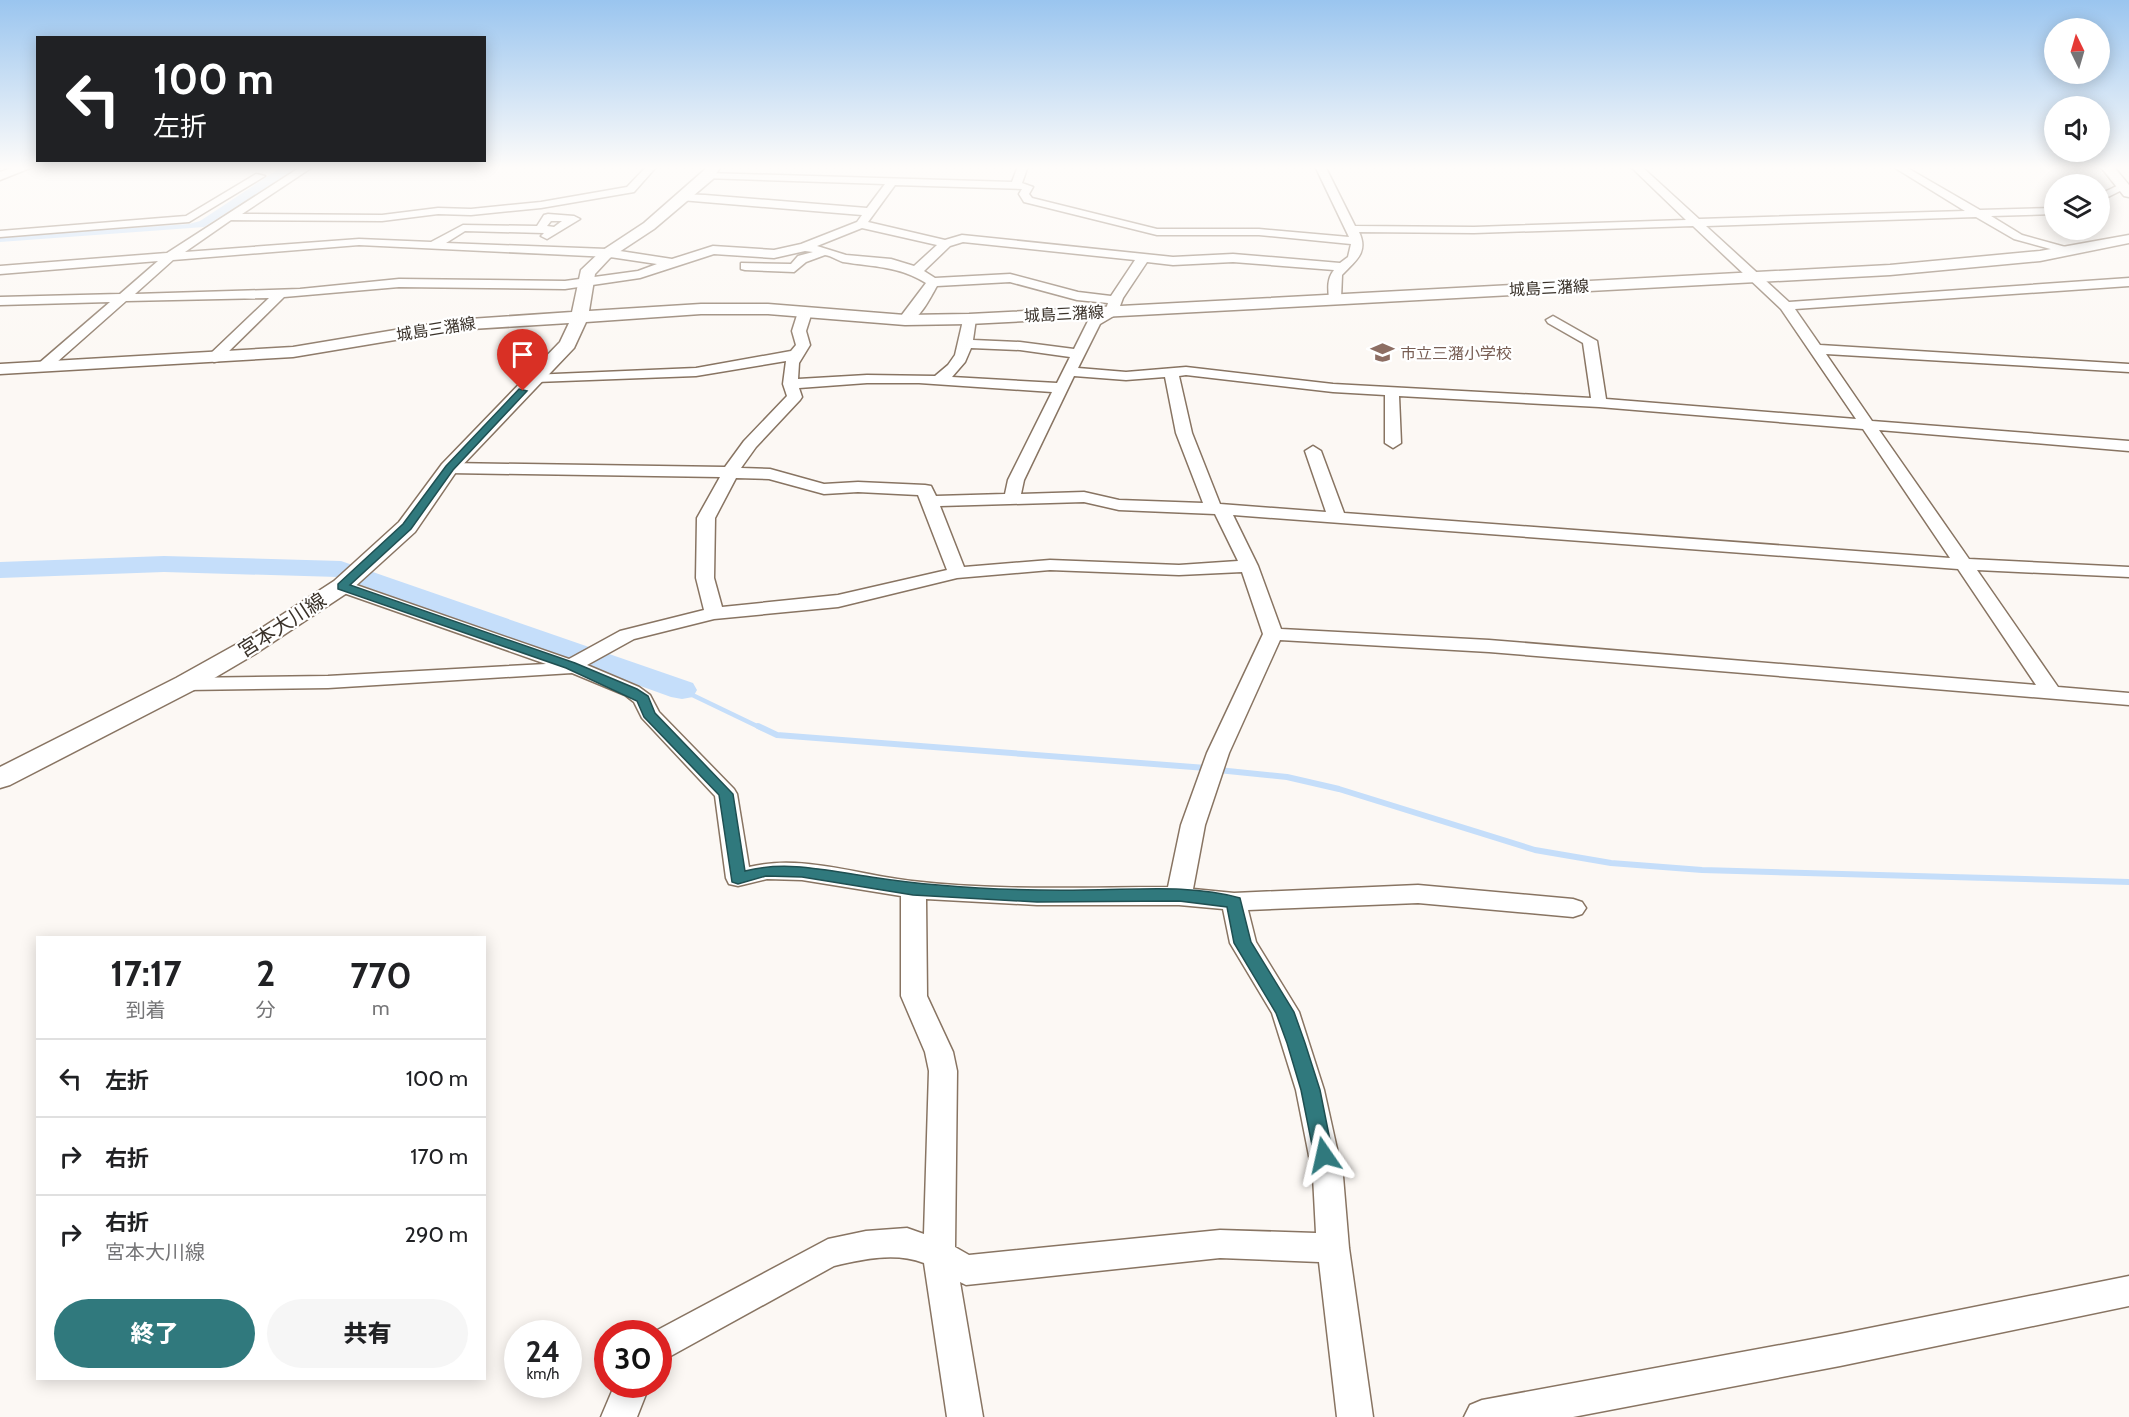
<!DOCTYPE html>
<html lang="ja">
<head>
<meta charset="utf-8">
<style>
  body { margin:0; font-family:Cabin,"Noto Sans JP",sans-serif; background:#f6f6f6; color:#202124; height:100vh; display:flex; flex-direction:column; font-size:22px; white-space:nowrap }
  * { box-sizing:border-box; margin:0 }
  p { font-size:20px; color:#757577 }
  .icon { flex:none; width:33px; height:33px; fill:none; stroke:currentColor; stroke-width:2; stroke-linecap:round; stroke-linejoin:round }
  .map { position:relative; flex:1; overflow:hidden }
  .details { position:absolute; left:36px; top:936px; width:450px; height:444px; display:flex; flex-direction:column; background:#fff; border-radius:0px; box-shadow:0 3px 15px #0003 }
  .details>* { flex:none }
  .banner { position:absolute; left:36px; top:36px; width:450px; height:126px; border-radius:0px; box-shadow:0 3px 15px #0003; background:#202124; color:#fff; overflow:hidden }
  .needle { width:39px; rotate:355deg }
  .buttons { position:absolute; left:2044px; top:18px; display:grid; gap:12px }
  .buttons a { display:grid; place-items:center; width:66px; height:66px; border-radius:50%; background:#fff; box-shadow:0 3px 15px #0003; font-size:30px }
  .speed { position:absolute; left:504px; top:1320px; display:flex; gap:12px; font-size:30px; font-weight:700; text-align:center }
  .speed>* { display:grid; place-content:center; width:78px; height:78px; border-radius:50%; background:#fff; box-shadow:0 3px 15px #0003; line-height:1 }
  .speed small { font-size:15px; font-weight:400 }
  .speed .limit { border:9px solid #d22; background:#fff; color:#111 }
  .pin { position:absolute; display:grid; place-items:center; width:51px; height:51px; color:#fff; margin:-62px -26px; border-radius:50% 50% 50% 0; rotate:-45deg; box-shadow:0 0 6px #0007 }
  .pin .icon { rotate:45deg }
  .me { position:absolute; width:66px; margin:-33px; rotate:349deg; stroke-linejoin:round; filter:drop-shadow(0 0 4px #0008) }
  .turn { display:flex; align-items:center; gap:21px; height:126px; padding:0 18px; font-size:27px }
  .turn .icon { width:78px; height:78px; stroke-width:2.5 }
  .turn b { display:block; font-size:42px; line-height:51px }
  .eta { display:flex; justify-content:space-evenly; align-items:center; height:102px; text-align:center }
  .eta b { font-size:36px; font-weight:800; line-height:42px }
  .primary-button { display:flex; gap:12px; margin-top:auto; padding:12px 18px }
  .primary-button a { flex:1; height:69px; border-radius:36px; background:#30797d; color:#fff; font-size:24px; font-weight:800; line-height:69px; text-align:center }
  .primary-button a+a { background:#f6f6f6; color:#202124 }
  ul { padding:0; list-style:none }
  li { display:flex; align-items:center; gap:18px; height:78px; padding:0 18px; border-top:2px solid #e0e0e0 }
  li div { flex:1 }
  li b { display:block; font-size:22px }
  li em { font-style:normal }
  .map>svg:first-child { display:block }
  .water { fill:#c5defa }
  .lines { fill:none; stroke-linecap:round; stroke-linejoin:round }
  .stream-far1 { stroke:#c5defa; stroke-width:4.5 }
  .stream { stroke:#c5defa; stroke-width:6 }
  .river { fill:#c5defa; fill-rule:evenodd }
  .minor-casing { stroke:#887462; stroke-width:3 }
  .major-casing { stroke:#887462; stroke-width:3 }
  .minor { fill:#fff; fill-rule:evenodd }
  .major { fill:#fff; fill-rule:evenodd }
  .route { fill:#30797d; stroke:#1f4f51; stroke-width:1.5 }
  .labels { text-anchor:middle; dominant-baseline:central; stroke-width:4.5; stroke-linejoin:round; paint-order:stroke }
  .far-street-label { font-size:16px; fill:#3a322a; stroke:#fff }
  .far-education-label { font-size:16px; fill:#785e54; stroke:#fff; text-anchor:start }
  .street-label { font-size:20px; fill:#3a322a; stroke:#fff }
</style>
</head>
<body>
<div class="map">
<svg width="2129" height="1417" viewBox="0 0 2129 1417">
  <rect width="100%" height="100%" fill="#fcf8f4"/>
  <path class="water" d="M283,166H300L204,227L0,242V237L189,224L200,221Z"/>
  <g class="lines">
    <path class="stream-far1" d="M682,690L761,728"/>
    <g class="stream">
      <path d="M758,726L777,735L1206,768"/>
      <path d="M1218,770L1287,777L1339,789L1535,850L1611,863L1702,870L2129,882"/>
    </g>
    <path class="river" d="M164,556L341,561L693,683L697,690L693,697L682,699L671,697L338,577L164,572L0,578V562Z"/>
    <defs>
      <g id="minor">
        <path d="M302,166H314L242,214L382,215L438,208L471,209L541,202L627,187L647,166H657L634,192L541,208L471,215L438,214L382,221L231,220L185,252L359,239L431,242L463,225L537,226L544,215L548,214L574,216L580,219L547,239L541,236L544,233L465,231L446,243L607,249L672,259L713,246L774,250L801,244L857,222L862,215L681,200L676,197L681,194L705,195L867,208L885,184L704,178V174L708,173L1012,182L1018,166H1028L1022,183L1033,187L1029,194L1032,198L1157,229H1259L1349,237L1315,166H1325L1355,226L1474,227L1686,220L1630,166H1641L1699,219L1965,211L1892,166H1904L1980,210L2055,208V214L1991,216L2022,235L2069,248V254L2014,239L1976,217L1706,226L1789,302L2129,278V286L1795,309L1820,345L2129,364V372L1826,354L1872,421L2129,441V451L1879,430L1969,559L2129,567V577L1977,570L2058,687L2129,693V705L1489,652L1280,640L1229,753L1205,825L1193,889L1234,893L1418,885L1573,899L1582,902L1586,908L1582,914L1573,917L1418,903L1248,910L1256,942L1299,1012L1324,1090L1343,1176L1349,1248L1373,1417H1337L1319,1262L1220,1258L966,1285L960,1282L983,1417H947L924,1263C895,1252 864,1259 834,1266L658,1363V1334H650L828,1239L866,1231L907,1228L924,1234L929,1071L925,1052L901,996V896L802,880L767,879L738,886L729,884L726,878L715,796L642,718L634,702L625,695L572,673L328,688L185,690L178,688L175,684L178,680L185,678L328,676L546,664L335,590L333,586L342,580L569,659L620,631L704,610L696,578L697,518L720,477L449,473L441,468L449,463L725,467L744,441L787,396L783,384L786,361L696,376L536,382L531,381L529,378L531,375L696,368L791,351L796,345L792,331L798,312L805,308L812,312L806,331L810,345L799,363L798,379L867,375L935,376L948,365L955,355L964,316L969,315L976,319L973,340L1020,342L1074,349L1089,319L1106,309L1108,303L1077,300L1010,282L937,286C930,298 920,320 905,324L898,320L926,283C899,266 874,267 843,262C837,260 832,256 825,255L806,262L794,272L745,270L741,269V263L791,264L798,256L813,252L805,251L774,258L714,254L640,278L565,289L399,287L284,297L219,361L214,362L207,358L209,355L269,298L126,301L48,370H38V364L110,302L0,305V297L120,294L158,261L0,274V266L167,253ZM895,185L1022,189L1019,194L1024,202L1157,235H1259L1351,244L1348,257L1340,263L1233,254L1173,257L962,235L945,240L868,222ZM551,221H562L554,227L547,226ZM1693,226L1781,309L1856,419L1606,399L1597,341L1553,316L1546,320L1548,323L1583,343L1591,398L1333,384L1186,367L1126,372L1078,368L1100,324L1117,314L1123,298L1147,262L1173,265L1233,262L1334,270C1327,279 1328,288 1329,299L1335,303L1341,299L1342,275C1355,261 1369,253 1359,232L1474,233ZM862,228L937,245L914,266L891,259L846,255L817,246ZM963,242L1135,260L1111,296L1078,292L1010,274L935,278L924,271L950,246ZM359,245L610,257L657,264L638,271L565,281L399,279L300,289L135,294L173,260ZM971,348L1020,350L1070,357L1057,383L952,377L965,362ZM1186,375L1333,392L1385,395V443L1393,448L1401,443L1399,396L1599,407L1863,429L1950,558L1344,513L1321,451L1313,446L1305,451L1326,512L1220,504L1192,433L1179,376ZM1074,376L1126,380L1165,377L1176,433L1203,503L1119,500L1084,492L1021,494L1024,480ZM867,383H919L1052,392L1008,480L1005,494L936,496L931,486L925,485L858,482L824,484L770,469L741,468L756,447L800,400L802,397L799,388ZM736,478L769,479L824,494L858,492L918,495L947,570L838,595L722,607L714,578L715,518ZM1084,502L1119,510L1215,514L1238,561L1179,565L1050,560L964,567L940,506ZM1233,515L1958,569L2036,685L1489,640L1281,629L1258,566ZM1050,570L1179,575L1242,572L1263,634L1207,753L1181,825L1168,887C1084,887 996,891 912,881C858,875 802,854 749,867L737,794L734,789L659,712L650,695L639,687L587,665L634,639L714,619L838,607L957,578ZM926,899L1037,905H1179L1223,909L1230,943L1272,1013L1296,1090L1313,1176L1316,1233L1220,1230L969,1255L955,1247L957,1071L953,1052L927,996Z"/>
        <path d="M256,174L265,176L189,222L0,237V231L186,216Z"/>
        <path d="M2119,185L2128,187L2100,201V194Z"/>
        <path d="M2129,1276V1306L1840,1366L1573,1417H1464L1470,1405L1482,1400L1840,1334Z"/>
        <path d="M615,1384H650L637,1417H601Z"/>
      </g>
      <g id="major">
        <path d="M17,166H35L0,180V172Z"/>
        <path d="M709,166H721L713,179L654,229L610,258L595,274L589,311L701,304H768L905,315L969,314L1890,265L2040,251L2129,235V243L2040,261L1890,275L969,324L905,325L768,314H701L586,322L574,348L456,472L415,532L350,591L255,654L194,690L10,785L0,788V767L176,678L237,644L334,581L399,522L442,464L560,342L569,323L455,330L293,357L0,374V364L293,347L455,320L572,312L581,270L600,252L644,223Z"/>
        <path d="M2100,166H2113L2129,185V197L2124,196Z"/>
      </g>
    </defs>
    <use href="#minor" class="minor-casing"/>
    <use href="#major" class="major-casing"/>
    <use href="#minor" class="minor"/>
    <use href="#major" class="major"/>
  </g>
  <linearGradient id="sky" x2="0" y2="1"><stop stop-color="#9ac5ef"/><stop offset="0.46" stop-color="#fefcfa"/><stop offset="1" stop-color="#fefcfa" stop-opacity="0"/></linearGradient>
  <rect width="2129" height="364" fill="url(#sky)"/>
  <path class="route" d="M519,389L527,391L453,470L411,529L350,585L575,663L637,689L648,696L655,713L733,794L745,871C787,860 829,871 871,877C942,888 1014,891 1085,890C1135,890 1191,884 1240,898L1251,942L1294,1012L1305,1043L1320,1090L1333,1155L1330,1160L1324,1163L1317,1160L1314,1155L1301,1090L1287,1043L1276,1013L1234,943L1227,907L1179,901L1037,902L913,895L802,877L766,876L738,884L732,882L719,795L644,717L637,701L566,668L338,589V584L403,524L446,466Z"/>
  <defs>
    <symbol id="school-bare" viewBox="-9 -9 18 18"><path d="M0-5L7-2L0 1L-7-2ZM-4 1L0 2.5L4 1V4Q0 6-4 4Z" fill="#8d6e63" stroke="#fff" stroke-width="2.5" paint-order="stroke"/></symbol>
  </defs>
  <g fill-rule="evenodd">
    <use href="#school-bare" x="1366" y="336" width="33" height="33"/>
  </g>
  <g class="labels">
    <g class="far-street-label">
      <text transform="translate(1549 288) rotate(-3)">城島三潴線</text>
      <text transform="translate(1064 314) rotate(-3)">城島三潴線</text>
      <text transform="translate(436 329) rotate(-9)">城島三潴線</text>
    </g>
    <g class="far-education-label">
      <text x="1400" y="353">市立三潴小学校</text>
    </g>
    <g class="street-label">
      <text transform="translate(282 625) rotate(-33)">宮本大川線</text>
    </g>
  </g>
</svg>
<div class="buttons">
<a><svg class="needle" viewBox="-14 -14 28 28"><path d="M0-13l5 13h-10z" fill="#e53935"/><path d="M0 13l5-13h-10z" fill="#757577"/></svg></a>
<a><svg class="icon" aria-label="sound" viewBox="0 0 24 24"><path d="M4 9h4l5-4v14l-5-4H4zM17 9q2 3 0 6"/></svg></a>
<a><svg class="icon" aria-label="layers" viewBox="0 0 24 24"><path d="M12 4l9 5-9 5-9-5zM3 14l9 5 9-5"/></svg></a>
</div>
<div class="speed"><div>24<small>km/h</small></div><div class="limit">30</div></div>
<div class="pin" style="left:523px;top:391px;background:#d93025"><svg class="icon" aria-label="arrive" viewBox="0 0 24 24"><path d="M6 21V4h12l-3 4 3 4H6"/></svg></div>
<svg class="me" style="left:1324px;top:1155px" viewBox="-20 -20 40 40"><path d="M0-17L14 15 0 8-14 15z" fill="#30797d" stroke="#fff" stroke-width="4"/></svg>
<div class="banner">
<div class="turn"><svg class="icon" aria-label="left" viewBox="0 0 24 24"><path d="M17 20v-9H6M10 6l-5 5 5 5"/></svg><div><b>100 m</b>左折</div></div>
</div>
<section class="details">
<div class="eta">
<div><b>17:17</b><p>到着</p></div>
<div><b>2</b><p>分</p></div>
<div><b>770</b><p>m</p></div>
</div>
<ul>
<li><svg class="icon" aria-label="left" viewBox="0 0 24 24"><path d="M17 20v-9H6M10 6l-5 5 5 5"/></svg><div><b>左折</b></div><em>100 m</em></li>
<li><svg class="icon" aria-label="right" viewBox="0 0 24 24"><path d="M7 20v-9h11M14 6l5 5-5 5"/></svg><div><b>右折</b></div><em>170 m</em></li>
<li><svg class="icon" aria-label="right" viewBox="0 0 24 24"><path d="M7 20v-9h11M14 6l5 5-5 5"/></svg><div><b>右折</b><p>宮本大川線</p></div><em>290 m</em></li>
</ul>
<div class="primary-button"><a>終了</a><a>共有</a></div>
</section>
</div>
</body>
</html>
